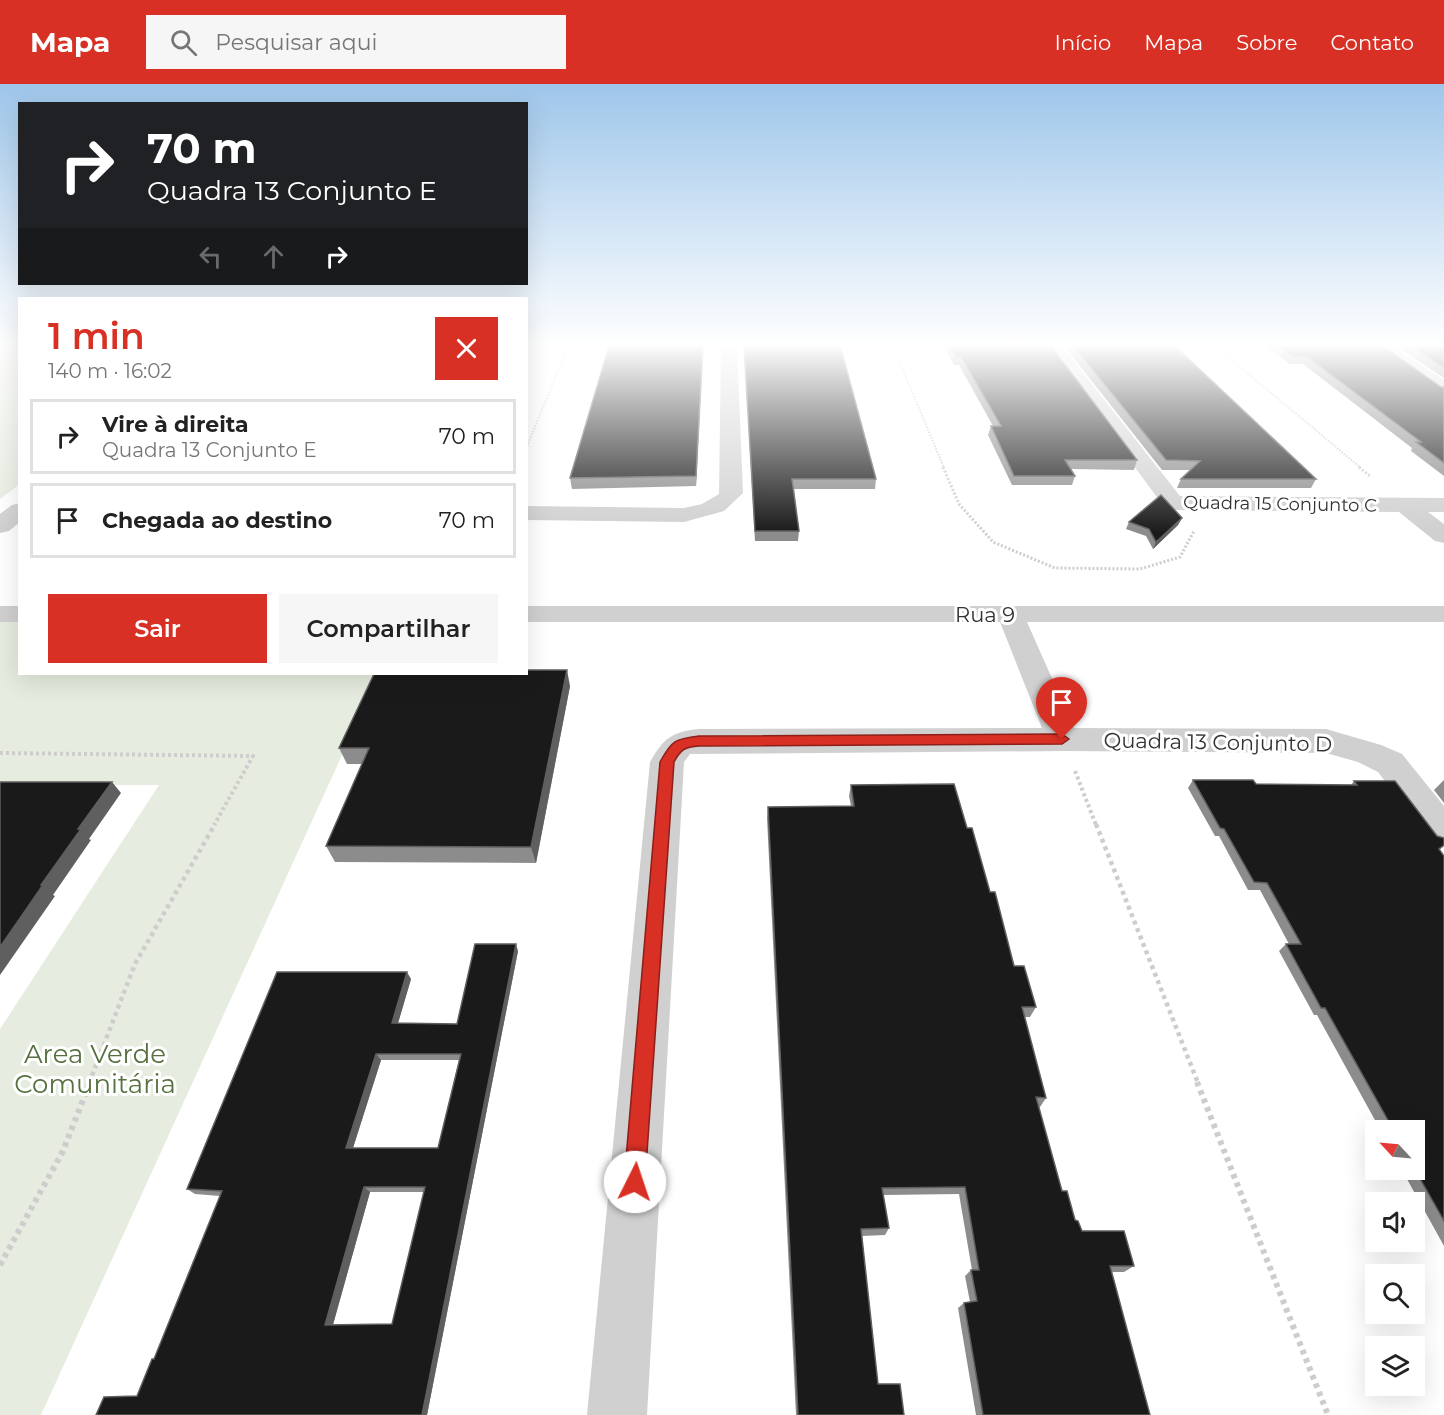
<!DOCTYPE html>
<html lang="pt">
<head>
<meta charset="utf-8">
<style>
  body { margin:0; font-family:Montserrat,sans-serif; background:#f6f6f6; color:#222; height:100vh; display:flex; flex-direction:column; font-size:22px; white-space:nowrap }
  * { box-sizing:border-box; margin:0 }
  p { font-size:20px; color:#767676 }
  .icon { flex:none; width:33px; height:33px; fill:none; stroke:currentColor; stroke-width:2; stroke-linecap:round; stroke-linejoin:round }
  .map { position:relative; flex:1; overflow:hidden }
  .drawer { position:absolute; left:18px; top:213px; width:510px; height:378px; display:flex; flex-direction:column; background:#fff; border-radius:0px; box-shadow:0 6px 24px #0002 }
  .drawer>* { flex:none }
  .guide { position:absolute; left:18px; top:18px; width:510px; height:183px; border-radius:0px; box-shadow:0 6px 24px #0002; background:#202124; color:#fff; overflow:hidden }
  .needle { width:39px; rotate:296deg }
  .buttons { position:absolute; left:1365px; top:1036px; display:grid; gap:12px }
  .buttons a { display:grid; place-items:center; width:60px; height:60px; border-radius:0px; background:#fff; box-shadow:0 6px 24px #0002; font-size:30px }
  .pin { position:absolute; display:grid; place-items:center; width:51px; height:51px; color:#fff; margin:-62px -26px; border-radius:50% 50% 50% 0; rotate:-45deg; box-shadow:0 0 6px #0007 }
  .pin .icon { rotate:45deg }
  .me { position:absolute; width:66px; margin:-33px; rotate:4deg; stroke-linejoin:round; filter:drop-shadow(0 0 4px #0008) }
  .turn { display:flex; align-items:center; gap:21px; height:126px; padding:0 30px; font-size:27px }
  .turn .icon { width:78px; height:78px; stroke-width:2.5 }
  .turn b { display:block; font-size:42px; line-height:51px }
  .lanes { display:flex; align-items:center; height:57px; padding:0 30px; background:#0003; justify-content:center; gap:30px; direction:ltr }
  .lanes .off { opacity:.35 }
  .round { display:grid; place-items:center; flex:none; width:63px; height:63px; border-radius:0px; background:#f6f6f6 }
  .headline { display:flex; align-items:center; justify-content:space-between; height:102px; padding:0 30px }
  h1 { font-size:36px; font-weight:600; line-height:45px; color:#d93025 }
  .button { display:flex; gap:12px; margin-top:auto; padding:12px 30px }
  .button a { flex:1; height:69px; border-radius:0px; background:#d93025; color:#fff; font-size:24px; font-weight:600; line-height:69px; text-align:center }
  .button a+a { background:#f6f6f6; color:#222 }
  ul { padding:0; list-style:none }
  li { display:flex; align-items:center; gap:18px; height:75px; margin:0 12px 9px; padding:0 18px; border:3px solid #e0e0e0; border-radius:0px }
  li div { flex:1 }
  li b { display:block; font-size:22px }
  li em { font-style:normal }
  header { display:flex; align-items:center; gap:36px; box-sizing:border-box; height:84px; padding:0 30px; background:#d93025; color:#fff }
  header strong { font-size:28px }
  nav { display:flex; gap:33px; margin-inline-start:auto; font-size:21px }
  .search { width:420px; height:54px; background:#f6f6f6; display:flex; align-items:center; gap:15px; box-sizing:border-box; padding:0 21px; border-radius:0px; color:#767676; font-size:22px }
  .map>svg:first-child { display:block }
  .green { fill:#e6ecdf }
  .lines { fill:none; stroke-linecap:round; stroke-linejoin:round }
  .path-far4 { stroke:#cdcdcd; stroke-width:2; stroke-dasharray:1.5 1.5; stroke-linecap:butt }
  .path-far3 { stroke:#cdcdcd; stroke-width:3; stroke-dasharray:2 2; stroke-linecap:butt }
  .path-far2 { stroke:#cdcdcd; stroke-width:4; stroke-dasharray:3 3; stroke-linecap:butt }
  .path-far1 { stroke:#cdcdcd; stroke-width:4.5; stroke-dasharray:4 4; stroke-linecap:butt }
  .path { stroke:#cdcdcd; stroke-width:6; stroke-dasharray:4.5 4.5; stroke-linecap:butt }
  .minor { fill:#d0d0d0; fill-rule:evenodd }
  .wall { fill:#8c8c8c; fill-rule:evenodd }
  .shaded-wall { fill:#5f5f5f }
  .building { fill:#1a1a1a; stroke:#5f5f5f; stroke-width:1.5; fill-rule:evenodd }
  .route { fill:#d93025; stroke:#8d1f18; stroke-width:1.5 }
  .labels { text-anchor:middle; dominant-baseline:central; stroke-width:6; stroke-linejoin:round; paint-order:stroke }
  .far-street-label { font-size:18px; fill:#333; stroke:#fff }
  .street-label { font-size:21px; fill:#333; stroke:#fff }
  .near-park-label { font-size:26px; fill:#56703f; stroke:#fff }
</style>
</head>
<body>
<header>
<strong>Mapa</strong>
<div class="search"><svg class="icon" aria-label="search" viewBox="0 0 24 24"><circle cx="10" cy="10" r="6"/><path d="M15 15l6 6"/></svg>Pesquisar aqui</div>
<nav><a>Início</a><a>Mapa</a><a>Sobre</a><a>Contato</a></nav>
</header>
<div class="map">
<svg width="1444" height="1331" viewBox="0 0 1444 1331">
  <rect width="100%" height="100%" fill="#fff"/>
  <g class="green">
    <path d="M0,262H19L20,400L0,415Z"/>
    <path d="M0,530H19L20,590H379L41,1331H0V945L159,701H0Z"/>
  </g>
  <g class="lines">
    <g class="path-far4">
      <path d="M893,262L944,384"/>
      <path d="M1215,262L1361,384"/>
      <path d="M526,365L568,262"/>
    </g>
    <g class="path-far3">
      <path d="M943,383L959,420L993,458L1055,484L1140,485L1180,473L1194,447"/>
      <path d="M1359,383L1371,393"/>
    </g>
    <g class="path-far2">
      <path d="M0,669L253,672L214,741"/>
      <path d="M1075,687L1096,741"/>
    </g>
    <g class="path-far1">
      <path d="M1096,740L1198,999"/>
      <path d="M89,999L135,880L215,740"/>
    </g>
    <g class="path">
      <path d="M1197,998L1328,1331"/>
      <path d="M0,1181L63,1067L90,998"/>
    </g>
    <g class="minor">
      <path d="M721,262H737L743,409L724,427L684,438L526,436V422L684,424L702,420L719,410Z"/>
      <path d="M1045,262H1062L1180,412L1444,414V428H1428L1444,440V459L1435,457L1399,428L1173,426L1165,424Z"/>
      <path d="M1372,262H1392L1444,296V310L1437,308Z"/>
      <path d="M20,419V438L9,447L0,449V430L12,421Z"/>
      <rect x="0" y="522" width="20" height="16"/>
      <path d="M526,522H1444V538H1027L1074,644L1326,645L1381,661L1402,670L1444,722V762L1431,758L1378,688L1358,678L1326,669L1063,667L690,670L684,678L647,1331H587L650,678C664,654 671,648 699,645L1042,644L1000,538H526Z"/>
    </g>
  </g>
  <g class="wall">
    <path d="M703,262L696,402L572,405L570,394Z"/>
    <path d="M744,262H840L876,395L875,405H794L799,447L798,457H755Z"/>
    <path d="M944,262H1051L1137,376L1134,386L1071,385L1075,392L1072,401H1012L988,351L991,342H993L959,281H954Z"/>
    <path d="M1064,262H1175L1316,395L1311,404H1177L1181,395L1190,386H1162Z"/>
    <path d="M1266,262H1383L1441,303H1444V392L1411,367L1412,364L1303,280H1290Z"/>
    <path d="M1396,262H1444V294Z"/>
    <path d="M1182,434L1178,441L1153,465L1146,452L1126,445L1129,438Z"/>
    <path d="M570,602L536,779L335,778L326,762L362,680H347L339,664Z"/>
    <path d="M1193,696L1256,700L1351,701L1354,697L1437,752L1444,754V762L1439,766L1444,772V1162L1402,1086H1414V1047H1381L1317,931H1314L1279,867L1286,860H1289L1260,806H1248L1219,752H1215L1188,704Z"/>
    <path d="M1444,696V719L1434,706Z"/>
    <path d="M851,701L967,744L990,808L1014,882L1036,923L1030,933H1025L1046,1014L1040,1023H1038L1062,1107L1075,1136L1082,1147L1134,1182L1124,1188H1112L1150,1331H976L958,1224L964,1219L970,1218L965,1192L971,1186H972L959,1110L883,1111L889,1144L885,1151L862,1152L878,1300L904,1331H796L767,734L768,723L851,722L849,712Z"/>
    <path d="M518,867L427,1331L137,1312L154,1275L220,1112L195,1110L187,1105L411,895L398,939L457,940ZM381,976H459L438,1064H353ZM370,1108H424L392,1240L333,1241Z"/>
  </g>
  <g class="shaded-wall">
    <path d="M703,262L696,402V392Z"/>
    <path d="M1182,434L1178,441L1153,465L1156,458Z"/>
    <path d="M567,586L570,602L536,779L531,763Z"/>
    <path d="M112,698L121,709L89,755L91,756L53,811L55,812L0,891V863L78,745Z"/>
    <path d="M516,860L518,867L427,1331H422Z"/>
    <path d="M407,888L411,895L396,946L392,939Z"/>
    <path d="M376,970L381,976L351,1070L346,1064Z"/>
    <path d="M364,1103L370,1108L332,1244L325,1241Z"/>
  </g>
  <g class="building">
    <path d="M609,262H703L696,392L570,394Z"/>
    <path d="M744,262H840L842,268L876,395H792L799,447H755Z"/>
    <path d="M950,262H1051L1137,376H1065L1075,392H1014L991,342H1001L961,273H956Z"/>
    <path d="M1073,262H1175L1316,395H1181L1200,377L1166,376Z"/>
    <path d="M1279,262H1383L1441,303H1444V379L1416,358H1421L1307,273H1294Z"/>
    <path d="M1411,262H1444V284Z"/>
    <path d="M1161,411L1182,434L1156,458L1149,445L1129,438Z"/>
    <path d="M526,586H567L531,763L326,762L369,664H339L374,590H526Z"/>
    <path d="M1193,696H1253L1256,700L1357,701L1354,697H1395L1437,752L1444,754V761L1439,765L1444,772V1137L1414,1084V1047H1394L1325,924H1321L1286,860H1301L1267,799L1254,798L1224,745L1220,744Z"/>
    <path d="M0,698H112L78,745H81L41,801H43L0,863Z"/>
    <path d="M954,700L967,744H972L990,808H995L1014,882H1024L1036,923H1022L1046,1014L1036,1013L1062,1107H1067L1075,1136L1078,1137L1082,1147H1124L1134,1182H1110L1150,1331H983L964,1219L977,1217L971,1186H979L965,1103L882,1104L889,1144L861,1145L878,1300H900L904,1331H798L768,723L854,722L851,701Z"/>
    <path d="M475,860H516L422,1331H96L104,1313L137,1312L152,1275H154L222,1107L187,1105L277,888H407L392,939L457,940ZM376,970H461L438,1064H346ZM364,1103H425L392,1240L325,1241Z"/>
  </g>
  <linearGradient id="sky" x2="0" y2="1"><stop stop-color="#9ec6ea"/><stop offset="0.58" stop-color="#fff"/><stop offset="1" stop-color="#fff" stop-opacity="0"/></linearGradient>
  <rect width="1444" height="449" fill="url(#sky)"/>
  <path class="route" d="M1062,650L1069,655L1062,660L699,662C685,663 681,665 674,678L645,1098L642,1105L635,1108L627,1105L624,1098L660,678C672,656 675,655 699,652Z"/>
  <g class="labels">
    <g class="far-street-label">
      <text transform="translate(1280 420) rotate(1)">Quadra 15 Conjunto C</text>
    </g>
    <g class="street-label">
      <text x="985" y="530">Rua 9</text>
      <text transform="translate(1218 658) rotate(1)">Quadra 13 Conjunto D</text>
    </g>
    <g class="near-park-label">
      <text x="95" y="970">Area Verde<tspan x="95" dy="30">Comunitária</tspan></text>
    </g>
  </g>
</svg>
<div class="buttons">
<a><svg class="needle" viewBox="-14 -14 28 28"><path d="M0-13l5 13h-10z" fill="#e53935"/><path d="M0 13l5-13h-10z" fill="#767676"/></svg></a>
<a><svg class="icon" aria-label="sound" viewBox="0 0 24 24"><path d="M4 9h4l5-4v14l-5-4H4zM17 9q2 3 0 6"/></svg></a>
<a><svg class="icon" aria-label="search" viewBox="0 0 24 24"><circle cx="10" cy="10" r="6"/><path d="M15 15l6 6"/></svg></a>
<a><svg class="icon" aria-label="layers" viewBox="0 0 24 24"><path d="M12 4l9 5-9 5-9-5zM3 14l9 5 9-5"/></svg></a>
</div>
<div class="pin" style="left:1062px;top:655px;background:#d93025"><svg class="icon" aria-label="arrive" viewBox="0 0 24 24"><path d="M6 21V4h12l-3 4 3 4H6"/></svg></div>
<svg class="me" style="left:635px;top:1098px" viewBox="-20 -20 40 40"><circle r="19" fill="#fff"/><path d="M0-13L10 11 0 6-10 11z" fill="#d93025"/></svg>
<div class="guide">
<div class="turn"><svg class="icon" aria-label="right" viewBox="0 0 24 24"><path d="M7 20v-9h11M14 6l5 5-5 5"/></svg><div><b>70 m</b>Quadra 13 Conjunto E</div></div>
<div class="lanes"><svg class="icon off" aria-label="left" viewBox="0 0 24 24"><path d="M17 20v-9H6M10 6l-5 5 5 5"/></svg><svg class="icon off" aria-label="ahead" viewBox="0 0 24 24"><path d="M12 20V5M6 11l6-6 6 6"/></svg><svg class="icon" aria-label="right" viewBox="0 0 24 24"><path d="M7 20v-9h11M14 6l5 5-5 5"/></svg></div>
</div>
<section class="drawer">
<div class="headline"><div><h1>1 min</h1><p>140 m · 16:02</p></div><a class="round" style="background:#d93025;color:#fff"><svg class="icon" aria-label="close" viewBox="0 0 24 24"><path d="M6 6l12 12M18 6L6 18"/></svg></a></div>
<ul>
<li><svg class="icon" aria-label="right" viewBox="0 0 24 24"><path d="M7 20v-9h11M14 6l5 5-5 5"/></svg><div><b>Vire à direita</b><p>Quadra 13 Conjunto E</p></div><em>70 m</em></li>
<li><svg class="icon" aria-label="arrive" viewBox="0 0 24 24"><path d="M6 21V4h12l-3 4 3 4H6"/></svg><div><b>Chegada ao destino</b></div><em>70 m</em></li>
</ul>
<div class="button"><a>Sair</a><a>Compartilhar</a></div>
</section>
</div>
</body>
</html>
